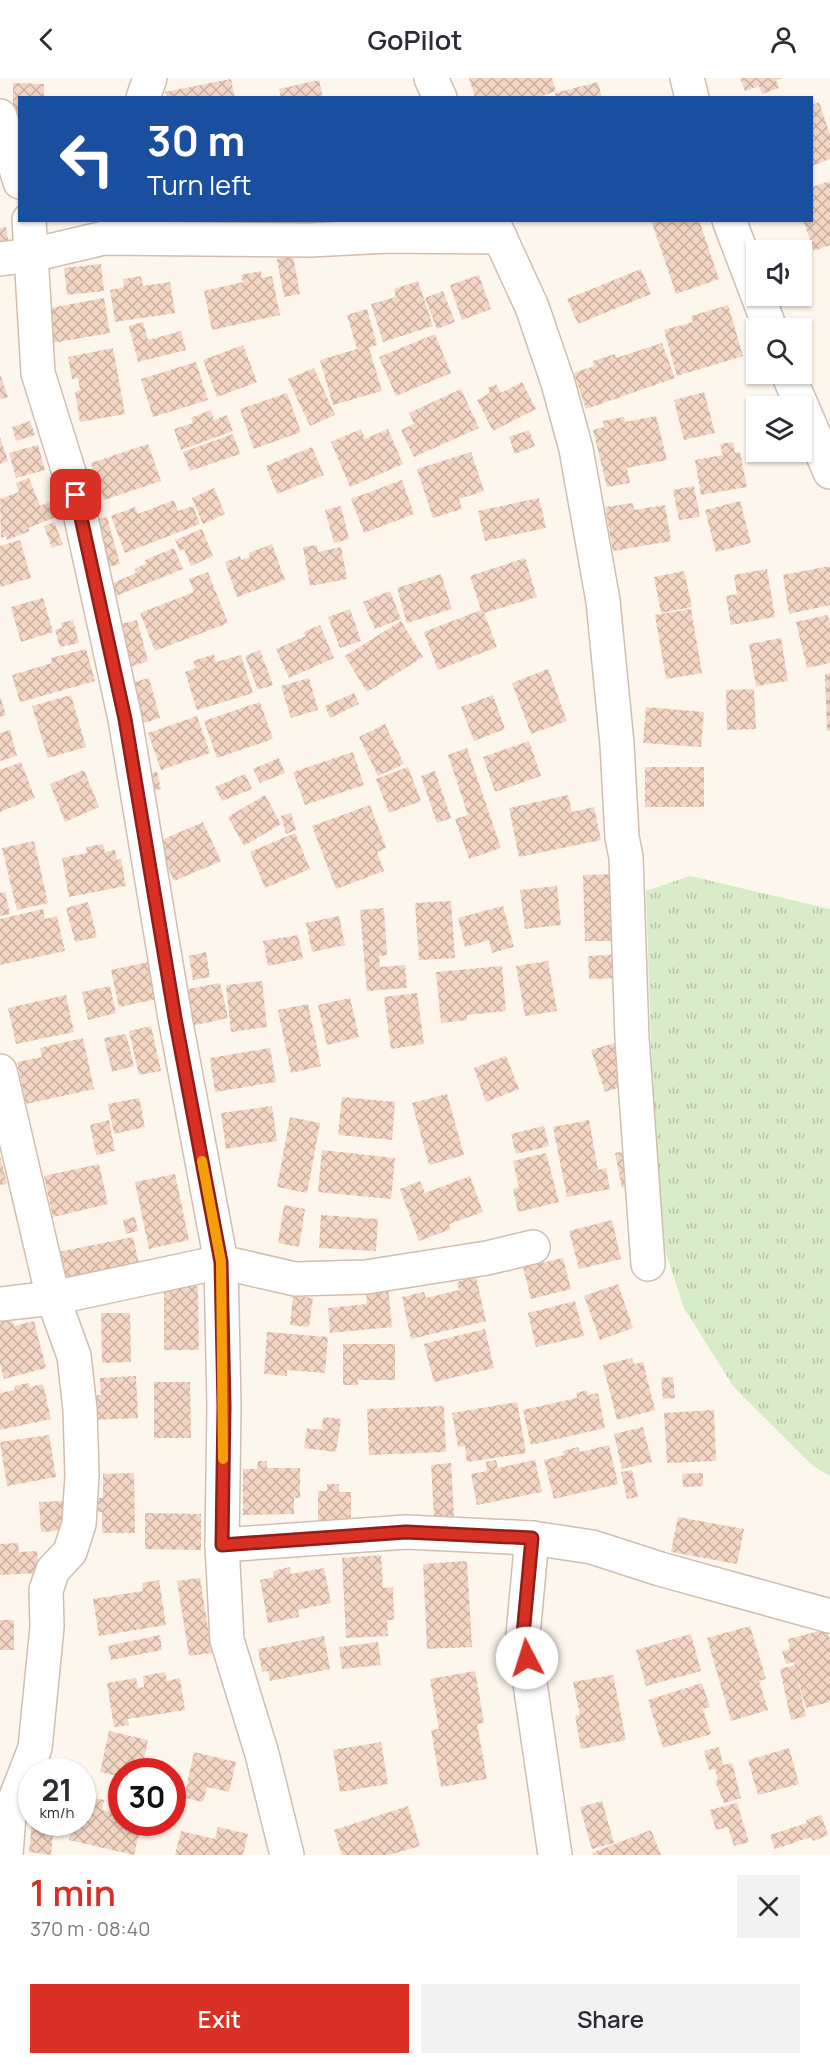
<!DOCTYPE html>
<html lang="en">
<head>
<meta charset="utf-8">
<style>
  body { margin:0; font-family:Manrope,sans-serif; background:#f2f2f3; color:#2b2b33; height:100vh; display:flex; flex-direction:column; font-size:22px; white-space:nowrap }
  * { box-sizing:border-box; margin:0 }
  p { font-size:20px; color:#7c7c81 }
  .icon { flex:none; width:33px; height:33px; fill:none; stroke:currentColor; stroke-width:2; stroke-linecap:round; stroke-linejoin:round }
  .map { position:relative; height:1777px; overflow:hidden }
  .panel { display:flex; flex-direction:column; background:#fff; flex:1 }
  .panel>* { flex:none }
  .top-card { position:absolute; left:18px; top:18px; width:795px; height:126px; border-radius:0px; box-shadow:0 2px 4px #0004; background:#1a4fa0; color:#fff; overflow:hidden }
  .controls { position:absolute; left:746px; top:162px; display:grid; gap:12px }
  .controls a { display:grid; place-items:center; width:66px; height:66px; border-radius:0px; background:#fff; box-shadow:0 2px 4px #0004; font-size:30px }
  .speed { position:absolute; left:18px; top:1680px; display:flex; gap:12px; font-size:30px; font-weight:700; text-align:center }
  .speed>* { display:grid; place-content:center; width:78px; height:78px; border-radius:50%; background:#fff; box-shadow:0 2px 4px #0004; line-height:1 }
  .speed small { font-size:15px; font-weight:400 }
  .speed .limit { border:9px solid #d22; background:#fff; color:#111 }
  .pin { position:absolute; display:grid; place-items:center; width:51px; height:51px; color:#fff; margin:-26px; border-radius:12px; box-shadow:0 3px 9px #0006 }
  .me { position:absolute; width:66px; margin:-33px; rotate:355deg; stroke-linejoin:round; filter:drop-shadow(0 0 4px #0008) }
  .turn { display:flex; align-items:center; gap:21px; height:126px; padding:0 30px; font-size:27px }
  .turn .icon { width:78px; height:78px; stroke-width:2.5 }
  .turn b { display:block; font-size:42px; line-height:51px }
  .round { display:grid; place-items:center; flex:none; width:63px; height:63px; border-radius:0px; background:#f2f2f3 }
  .headline { display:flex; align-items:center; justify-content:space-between; height:102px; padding:0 30px }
  h1 { font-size:36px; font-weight:600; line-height:45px; color:#d93025 }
  .action { display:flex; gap:12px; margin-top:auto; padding:12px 30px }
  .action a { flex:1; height:69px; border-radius:0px; background:#d93025; color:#fff; font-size:24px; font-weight:600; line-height:69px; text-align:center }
  .action a+a { background:#f2f2f3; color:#2b2b33 }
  header { display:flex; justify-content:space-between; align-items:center; height:78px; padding:0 30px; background:#fff; font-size:27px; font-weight:600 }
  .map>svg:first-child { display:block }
  .grass { fill:url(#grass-tufts) }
  .building { fill:url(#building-cross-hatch) }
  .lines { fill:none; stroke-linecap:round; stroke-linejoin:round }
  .minor-casing { stroke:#d1beb0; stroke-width:36 }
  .minor { stroke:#fff; stroke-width:33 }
  .route-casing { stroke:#8d1f18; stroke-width:15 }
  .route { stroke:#d93025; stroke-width:10 }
  .slow { stroke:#f59e0b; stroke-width:10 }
</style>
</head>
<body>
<header><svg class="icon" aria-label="back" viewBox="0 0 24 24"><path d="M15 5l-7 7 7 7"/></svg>GoPilot<svg class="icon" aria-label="person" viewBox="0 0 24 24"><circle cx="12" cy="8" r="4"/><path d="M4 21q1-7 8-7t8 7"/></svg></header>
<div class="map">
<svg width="830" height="1777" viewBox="0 0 830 1777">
  <defs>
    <pattern id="grass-tufts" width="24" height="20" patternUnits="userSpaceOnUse" patternTransform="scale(1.5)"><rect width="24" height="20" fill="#d8ecc9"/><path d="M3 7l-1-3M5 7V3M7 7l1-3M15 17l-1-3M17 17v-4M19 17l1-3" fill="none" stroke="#b4c2a5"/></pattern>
    <pattern id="building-cross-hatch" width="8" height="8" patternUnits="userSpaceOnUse" patternTransform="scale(1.5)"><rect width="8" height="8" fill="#f3d5c3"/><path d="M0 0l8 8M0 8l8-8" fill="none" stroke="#cab0a1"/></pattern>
  </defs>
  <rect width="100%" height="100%" fill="#fdf6ec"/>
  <path class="grass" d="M690,798L830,831V1398L813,1388L733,1308L684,1230L657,1148L646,813Z"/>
  <g class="building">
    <path d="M469,0H552L556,13L536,20H475Z"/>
    <path d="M740,0H782L776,2L779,10L762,16L759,8L745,13Z"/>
    <path d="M231,1L235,20H167L165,14Z"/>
    <path d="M319,2L323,20H281L279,11Z"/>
    <path d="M598,4L602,20H556L555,15Z"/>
    <path d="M13,5L44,6V20H20V49H13Z"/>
    <path d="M819,24L830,57V81L812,88V27Z"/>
    <path d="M830,103V167L814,173L803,142H812V109Z"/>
    <path d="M651,142H699L719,201L676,216Z"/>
    <path d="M6,149L9,167L0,169V150Z"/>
    <path d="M293,177L300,216L284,219L277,181Z"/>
    <path d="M101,186L104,213L67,217L64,190Z"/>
    <path d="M641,191L651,216L578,246L567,221Z"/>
    <path d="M261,193L262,200L272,198L280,237L212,252L204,213L243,204L241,197Z"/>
    <path d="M479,197L491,231L462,242L450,207Z"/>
    <path d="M141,198L143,208L170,204L175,235L115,244L110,212L124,209L123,201Z"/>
    <path d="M418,203L433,248L383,264L371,226L396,219L394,211Z"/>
    <path d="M443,213L455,244L437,251L425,220Z"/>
    <path d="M104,220L110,255L47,266L40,232Z"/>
    <path d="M728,227L743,278L677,298L664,252L693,244L691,238Z"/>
    <path d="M367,231L377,267L369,270L382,313L333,327L320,282L357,271L347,237Z"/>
    <path d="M143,244L148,262L181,253L186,272L138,284L129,248Z"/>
    <path d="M435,256L451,295L396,318L379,279Z"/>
    <path d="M662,265L675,300L586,331L574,295L594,288L593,283L615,276L616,280Z"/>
    <path d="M243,267L257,304L217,319L203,282Z"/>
    <path d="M113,270L125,336L80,344L75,314L80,312L78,300L72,301L68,279Z"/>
    <path d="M196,284L208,322L153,339L141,301Z"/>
    <path d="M314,290L335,337L310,348L288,301Z"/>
    <path d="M0,296L8,319L0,321Z"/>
    <path d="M522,304L536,331L493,353L477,322L490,315L488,310L496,306L501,315Z"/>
    <path d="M461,311L479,350L414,379L401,352L414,346L409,335Z"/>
    <path d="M704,314L715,355L684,362L674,322Z"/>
    <path d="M287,315L301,354L254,371L240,331Z"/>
    <path d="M211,332L214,342L227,337L233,353L181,372L174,351L193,345L191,340Z"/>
    <path d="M656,338L667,382L627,390L630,405L607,409L593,352L604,349L603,343L624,339L625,344Z"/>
    <path d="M30,343L35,357L16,363L12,349Z"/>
    <path d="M361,351L365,361L388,351L403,386L350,409L331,364Z"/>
    <path d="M529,352L535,368L515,376L509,359Z"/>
    <path d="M233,356L240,376L190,393L183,374Z"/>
    <path d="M0,359L8,383L0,386Z"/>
    <path d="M733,364L735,375L740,374L747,409L701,417L695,382L723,377L720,366Z"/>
    <path d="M148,366L161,403L104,422L91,385Z"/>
    <path d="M38,367L45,392L16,400L9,375Z"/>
    <path d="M312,369L324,397L277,416L266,388Z"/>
    <path d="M471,374L484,413L459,421L462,431L433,440L417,391Z"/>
    <path d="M29,400L40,428L50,424L56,439L28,450L30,453L7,462L6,458L1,460L0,421L19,414L16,405Z"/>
    <path d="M402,402L414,436L364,455L351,421Z"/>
    <path d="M694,408L700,439L679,442L673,412Z"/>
    <path d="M214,410L225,436L203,446L192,420Z"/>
    <path d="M539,420L546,450L485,463L478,433Z"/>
    <path d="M174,422L178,433L193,428L200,446L125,475L111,438L135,429L138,436Z"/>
    <path d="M740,423L751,465L716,474L705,432Z"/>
    <path d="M633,425L634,432L665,427L671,463L613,473L605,429Z"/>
    <path d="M341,428L349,461L334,465L325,432Z"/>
    <path d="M107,439L120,486L104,490L91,443Z"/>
    <path d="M54,444L63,466L52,470L44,448Z"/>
    <path d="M202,451L213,478L191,488L184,471L180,473L175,462Z"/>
    <path d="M20,462L31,500L0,509V468Z"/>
    <path d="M272,466L285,502L237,519L225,484L240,478L241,482L250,479L249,475Z"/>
    <path d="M317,467L318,474L341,469L347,501L310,508L303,469Z"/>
    <path d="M174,470L183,491L116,518L111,506L136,495L134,491L146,486L145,482Z"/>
    <path d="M525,480L537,519L484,535L497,569L438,592L424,554L481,532L470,498Z"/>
    <path d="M830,488V527L789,536L783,497Z"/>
    <path d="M767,491L775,539L731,547L726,518L737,516L734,497Z"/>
    <path d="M684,493L692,529L661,535L654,499Z"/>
    <path d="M208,494L228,545L155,573L140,535L194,514L189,501Z"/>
    <path d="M441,496L452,531L407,545L397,510Z"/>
    <path d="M390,513L401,541L375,551L363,524Z"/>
    <path d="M43,520L53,554L21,564L11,529Z"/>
    <path d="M350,531L361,563L340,570L328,539Z"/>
    <path d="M691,531L702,595L666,601L655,537Z"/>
    <path d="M827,537L830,544V585L807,590L796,544Z"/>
    <path d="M73,542L79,565L60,569L55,552L62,550L61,545Z"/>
    <path d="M137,542L148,583L130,589L118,547Z"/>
    <path d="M401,543L423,579L367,614L345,578Z"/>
    <path d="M320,547L334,580L289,600L276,571L306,558L304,554Z"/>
    <path d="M781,560L788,603L756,608L749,566Z"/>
    <path d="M86,571L95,603L20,624L12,597L52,585L51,580Z"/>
    <path d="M260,572L273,607L258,612L245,578Z"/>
    <path d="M214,576L216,584L241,577L253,615L197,632L185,594L196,590L193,583Z"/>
    <path d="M548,591L567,643L531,656L512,605Z"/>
    <path d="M825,596H830V653H827Z"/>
    <path d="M149,600L160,640L134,648L123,607Z"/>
    <path d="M309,600L318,632L291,640L281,608Z"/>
    <path d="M754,611L756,651L727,652L726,612Z"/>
    <path d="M354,615L359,626L330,640L325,628Z"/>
    <path d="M71,617L86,669L48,680L32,628Z"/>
    <path d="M493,617L505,651L474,663L461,629Z"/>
    <path d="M0,618L6,637L0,639Z"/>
    <path d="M260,624L273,661L217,680L204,643Z"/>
    <path d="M646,629L704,634L701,669L643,665Z"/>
    <path d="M197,638L210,675L161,692L148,655Z"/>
    <path d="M385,646L404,686L378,698L359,659Z"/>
    <path d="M10,652L17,678L0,683V655Z"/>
    <path d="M529,663L541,698L495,714L483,679Z"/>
    <path d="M467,670L501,770L469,781L455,741L468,737L448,677Z"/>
    <path d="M353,674L364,707L305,727L293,694Z"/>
    <path d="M279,680L285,695L260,705L253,691Z"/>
    <path d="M21,684L35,720L0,734V692Z"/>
    <path d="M408,689L421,723L389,735L376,701Z"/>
    <rect x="645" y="689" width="59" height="40"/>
    <path d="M84,692L99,729L65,744L50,706Z"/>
    <path d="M435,693L451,740L437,745L421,698Z"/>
    <path d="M157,694L161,711L152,713L148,696Z"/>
    <path d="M245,696L252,711L222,723L215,709Z"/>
    <path d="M265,717L281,746L244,768L228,739Z"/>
    <path d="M568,717L572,734L594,729L601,762L519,779L509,730Z"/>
    <path d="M370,727L386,770L377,774L384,793L336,811L312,748Z"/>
    <path d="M291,735L296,752L286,756L281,738Z"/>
    <path d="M203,744L221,783L174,803L157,764Z"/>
    <path d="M295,755L310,791L265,810L250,774Z"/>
    <path d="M34,763L48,825L17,832L2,770Z"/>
    <path d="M103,766L105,774L115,772L117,782L121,781L126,808L69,819L62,780L87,775L86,769Z"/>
    <path d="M621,796L622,863H585L583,797Z"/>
    <path d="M557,808L561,847L525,851L520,812Z"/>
    <path d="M5,814L10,836L0,838V815Z"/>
    <path d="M451,823L455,880L419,882L415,825Z"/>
    <path d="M88,824L97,859L75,864L66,830Z"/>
    <path d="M503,828L514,869L492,875L489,862L465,869L458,840Z"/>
    <path d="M384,830L387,877L379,878L380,889L405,887L407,910L367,913L360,832Z"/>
    <path d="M43,831L45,841L57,838L65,873L0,887V841Z"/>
    <path d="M339,838L345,867L312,874L306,845Z"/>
    <path d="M298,857L303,881L268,888L263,863Z"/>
    <path d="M206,874L210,899L193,902L189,878Z"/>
    <path d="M624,876L625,900L589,901L588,878Z"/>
    <path d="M158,882L167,919L119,929L111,892Z"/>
    <path d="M548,883L557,933L525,938L516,888Z"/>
    <path d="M502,888L506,933L467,937V942L441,945L436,894Z"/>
    <path d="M262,903L267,949L231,954L226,907Z"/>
    <path d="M220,905L228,940L191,948L183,912Z"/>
    <path d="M110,908L116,935L88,942L82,914Z"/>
    <path d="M417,915L424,966L391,971L384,919Z"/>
    <path d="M66,917L74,954L16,966L8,930Z"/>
    <path d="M350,920L359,959L327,967L318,927Z"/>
    <path d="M308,926L321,988L291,995L278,932Z"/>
    <path d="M151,948L161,993L139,997L129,953Z"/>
    <path d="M126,956L134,988L112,994L104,960Z"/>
    <path d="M83,960L94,1011L26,1026L17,984L42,979L40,970Z"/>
    <path d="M614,965L627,1007L605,1014L591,972Z"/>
    <path d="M270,970L276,1004L215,1014L210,980Z"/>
    <path d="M506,978L519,1011L486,1024L474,990Z"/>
    <path d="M447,1016L464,1077L429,1087L412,1025Z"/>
    <path d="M342,1019L395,1024L392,1062L338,1057Z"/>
    <path d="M139,1020L145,1049L114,1056L108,1026Z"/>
    <path d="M272,1028L277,1063L226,1071L221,1035Z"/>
    <path d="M290,1039L320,1045L307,1115L277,1109Z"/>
    <path d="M109,1042L115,1073L96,1077L90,1047Z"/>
    <path d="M589,1042L598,1092L606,1090L610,1111L567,1119L553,1049Z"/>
    <path d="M544,1048L549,1068L516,1076L511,1056Z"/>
    <path d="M322,1072L395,1080L391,1121L318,1114Z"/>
    <path d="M630,1072L636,1107L622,1110L615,1075Z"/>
    <path d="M546,1075L559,1124L518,1134L513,1111L519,1109L513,1083Z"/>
    <path d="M0,1078L7,1106L0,1107Z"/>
    <path d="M99,1086L108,1126L53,1139L44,1098Z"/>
    <path d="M175,1096L189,1162L149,1171L135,1104Z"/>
    <path d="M470,1098L483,1134L449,1146L451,1151L419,1163L400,1111L420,1103L425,1115Z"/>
    <path d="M284,1127L305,1131L299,1169L278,1165Z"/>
    <path d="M321,1137L378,1141L376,1173L319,1170Z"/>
    <path d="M135,1139L138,1153L126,1156L123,1142Z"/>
    <path d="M612,1142L621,1181L579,1191L569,1153Z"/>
    <path d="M133,1159L141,1196L66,1211L58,1174Z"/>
    <path d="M563,1180L571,1211L531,1221L523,1189Z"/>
    <path d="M476,1199L486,1243L411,1261L402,1219L424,1214L426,1220L459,1212L457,1204Z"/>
    <path d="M618,1206L633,1250L600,1262L584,1218Z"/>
    <path d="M164,1208H198L199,1272H164Z"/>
    <path d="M388,1209L392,1249L330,1255L328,1230L367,1226L366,1211Z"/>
    <path d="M293,1218L313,1220L309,1249L290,1247Z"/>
    <path d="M575,1223L584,1258L536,1269L528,1235Z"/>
    <path d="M101,1235H130L131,1284L102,1285Z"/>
    <path d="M11,1240L14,1248L34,1243L46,1290L4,1301L0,1286V1243Z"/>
    <path d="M485,1251L494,1290L434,1304L424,1266Z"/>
    <path d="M267,1254L328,1259L325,1295L287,1292V1298L264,1296Z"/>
    <path d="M343,1266H395V1302H358V1307H343Z"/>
    <path d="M632,1280L634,1286L643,1284L655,1332L617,1342L603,1287Z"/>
    <path d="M136,1298L138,1340L93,1342L92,1318L101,1317L100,1300Z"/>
    <path d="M673,1299L675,1320L663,1321L661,1300Z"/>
    <path d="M154,1304H190L191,1360H154Z"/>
    <path d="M29,1305L30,1309L43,1306L51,1341L0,1352V1315L15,1312L14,1308Z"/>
    <path d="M587,1312L588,1317L598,1315L605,1350L531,1367L523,1332L577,1320L576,1315Z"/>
    <path d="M517,1324L526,1375L467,1384L465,1368L458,1369L452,1335Z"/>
    <path d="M444,1328L446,1374L369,1377L367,1331Z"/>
    <path d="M714,1332L716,1383L667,1385L664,1335Z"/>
    <path d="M323,1339L341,1341L336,1374L304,1370L307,1350L322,1352Z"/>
    <path d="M643,1349L652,1384L622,1391L614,1356Z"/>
    <path d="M49,1357L56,1399L7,1408L0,1364Z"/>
    <path d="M609,1367L618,1406L554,1421L544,1382L564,1377L563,1373L578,1369L580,1374Z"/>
    <path d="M496,1382L498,1390L535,1382L542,1414L477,1427L471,1396L487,1393L486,1384Z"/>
    <path d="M258,1383H267V1390H300V1420H294V1436L243,1437V1391H257Z"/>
    <path d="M451,1385L454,1438L434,1439L431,1387Z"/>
    <path d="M632,1392L638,1419L627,1421L621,1394Z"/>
    <path d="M134,1395L135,1455H102V1434H96V1420H103V1396Z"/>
    <path d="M703,1395V1408L683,1409L682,1396Z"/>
    <path d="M327,1406H339V1414H351V1445H318V1413H327Z"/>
    <path d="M63,1423L65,1452L41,1454L39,1424Z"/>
    <path d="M145,1435L201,1436V1472L145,1471Z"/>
    <path d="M678,1439L744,1451L737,1486L671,1474Z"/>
    <path d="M18,1465L19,1474L37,1473L39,1495L0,1497V1466Z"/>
    <path d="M381,1477L383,1510L393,1509L394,1542H387L388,1558L346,1560L342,1480Z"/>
    <path d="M467,1483L472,1569L427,1571L423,1486Z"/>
    <path d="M290,1489L291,1496L324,1490L331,1525L298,1532L299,1539L268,1545L260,1502L274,1499L273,1493Z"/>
    <path d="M200,1500L212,1575L189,1578L177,1503Z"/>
    <path d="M159,1502L166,1547L99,1558L93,1521L143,1513L142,1505Z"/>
    <rect x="0" y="1542" width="14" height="30"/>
    <path d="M750,1548L766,1601L759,1603L768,1632L731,1643L707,1560Z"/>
    <path d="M827,1551L830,1563V1624L806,1630L797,1599L806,1638L791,1642L780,1591L795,1587L794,1584L786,1586L782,1573L790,1571L788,1561Z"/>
    <path d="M691,1556L701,1593L646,1608L636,1572Z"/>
    <path d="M160,1557L162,1572L111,1582L108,1568Z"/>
    <path d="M324,1558L330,1591L270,1603L268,1593L262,1594L258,1571Z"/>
    <path d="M378,1564L381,1587L342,1591L339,1569Z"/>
    <path d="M475,1593L484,1645L477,1646L487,1701L441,1709L431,1652L439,1651L430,1601Z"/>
    <path d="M165,1594L167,1603L180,1600L185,1632L128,1641L129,1647L114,1649L107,1605L136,1600L138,1610L144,1609L143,1598Z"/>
    <path d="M613,1597L626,1662L581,1671L575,1638L580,1637L573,1604Z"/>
    <path d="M702,1605L710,1629L703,1631L711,1656L663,1670L648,1622Z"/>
    <path d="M109,1653L148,1662L141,1694H122V1699L100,1694Z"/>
    <path d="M381,1664L388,1706L340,1714L333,1672Z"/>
    <path d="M719,1669L723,1687L732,1685L741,1720L724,1725L715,1703L718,1702L715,1691L709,1692L704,1673Z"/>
    <path d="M789,1670L799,1706L758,1717L748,1682Z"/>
    <path d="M194,1674L236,1684L229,1714L207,1709L203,1724L184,1720Z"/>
    <path d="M82,1717L104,1722L102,1732L122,1736V1744H142L134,1777L69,1762L73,1744H82Z"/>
    <path d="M602,1723L614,1765L592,1771L580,1729Z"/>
    <path d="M737,1725L749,1764L734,1768L728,1749L716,1752L710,1732Z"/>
    <path d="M408,1728L420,1768L389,1777H342L334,1752Z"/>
    <path d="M821,1737L828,1757L813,1763L811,1759L775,1771L770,1757L807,1745L806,1742Z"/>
    <path d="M32,1744H54L51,1777L29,1774Z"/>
    <path d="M218,1749L248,1756L243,1777H175L181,1753L215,1761Z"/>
    <path d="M651,1752L661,1777H593L592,1775Z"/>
  </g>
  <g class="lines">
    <defs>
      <g id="minor">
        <path d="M431,0L440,20"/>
        <path d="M687,0L692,20"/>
        <path d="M143,20L150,0"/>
        <path d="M0,38L20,104"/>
        <path d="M29,142L38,295L76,417L125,641L175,940L221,1184L224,1328L222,1467L227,1562L262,1676L287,1777"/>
        <path d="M492,142L532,229L558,305L576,371L603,523L617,666L622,759L626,779L632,961L648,1186"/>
        <path d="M729,142L770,250"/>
        <path d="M0,181L32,177L104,160L310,162L388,158L500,159"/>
        <path d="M788,296L830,394"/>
        <path d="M0,993L53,1220L74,1278L80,1331L82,1397L79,1446L70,1474L53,1492L46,1512L47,1549L35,1670L9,1737L6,1777"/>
        <path d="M0,1226L53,1220L221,1184L295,1201L366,1199L487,1180L533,1169"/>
        <path d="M532,1460L523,1557L555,1777"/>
        <path d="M222,1467L406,1454L532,1460L592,1469L660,1491L830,1538"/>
      </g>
    </defs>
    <use href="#minor" class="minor-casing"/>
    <use href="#minor" class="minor"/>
  </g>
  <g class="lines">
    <defs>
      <path id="route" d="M76,417L125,641L175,940L221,1184L224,1328L222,1467L406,1454L532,1460L523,1557L527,1580"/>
    </defs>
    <use href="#route" class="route-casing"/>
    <use href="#route" class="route"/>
    <path class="slow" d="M202,1083L221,1184L223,1381"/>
  </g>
</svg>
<div class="controls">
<a><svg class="icon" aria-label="sound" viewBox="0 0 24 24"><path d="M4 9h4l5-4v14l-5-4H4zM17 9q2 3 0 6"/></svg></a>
<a><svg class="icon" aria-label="search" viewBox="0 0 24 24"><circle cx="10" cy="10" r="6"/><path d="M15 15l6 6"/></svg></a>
<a><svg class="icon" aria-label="layers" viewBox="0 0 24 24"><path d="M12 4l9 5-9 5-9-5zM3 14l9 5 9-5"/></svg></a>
</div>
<div class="speed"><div>21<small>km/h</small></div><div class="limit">30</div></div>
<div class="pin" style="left:76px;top:417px;background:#d93025"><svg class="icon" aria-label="arrive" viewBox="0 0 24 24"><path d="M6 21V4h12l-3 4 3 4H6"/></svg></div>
<svg class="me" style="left:527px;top:1580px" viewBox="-20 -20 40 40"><circle r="19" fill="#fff"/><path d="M0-13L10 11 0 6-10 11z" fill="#d93025"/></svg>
<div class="top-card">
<div class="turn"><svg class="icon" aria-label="left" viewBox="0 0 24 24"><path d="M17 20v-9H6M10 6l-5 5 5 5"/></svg><div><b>30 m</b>Turn left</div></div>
</div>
</div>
<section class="panel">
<div class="headline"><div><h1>1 min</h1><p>370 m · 08:40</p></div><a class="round"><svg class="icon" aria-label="close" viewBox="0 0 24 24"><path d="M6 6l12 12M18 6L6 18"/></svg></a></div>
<div class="action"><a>Exit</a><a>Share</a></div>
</section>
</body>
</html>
